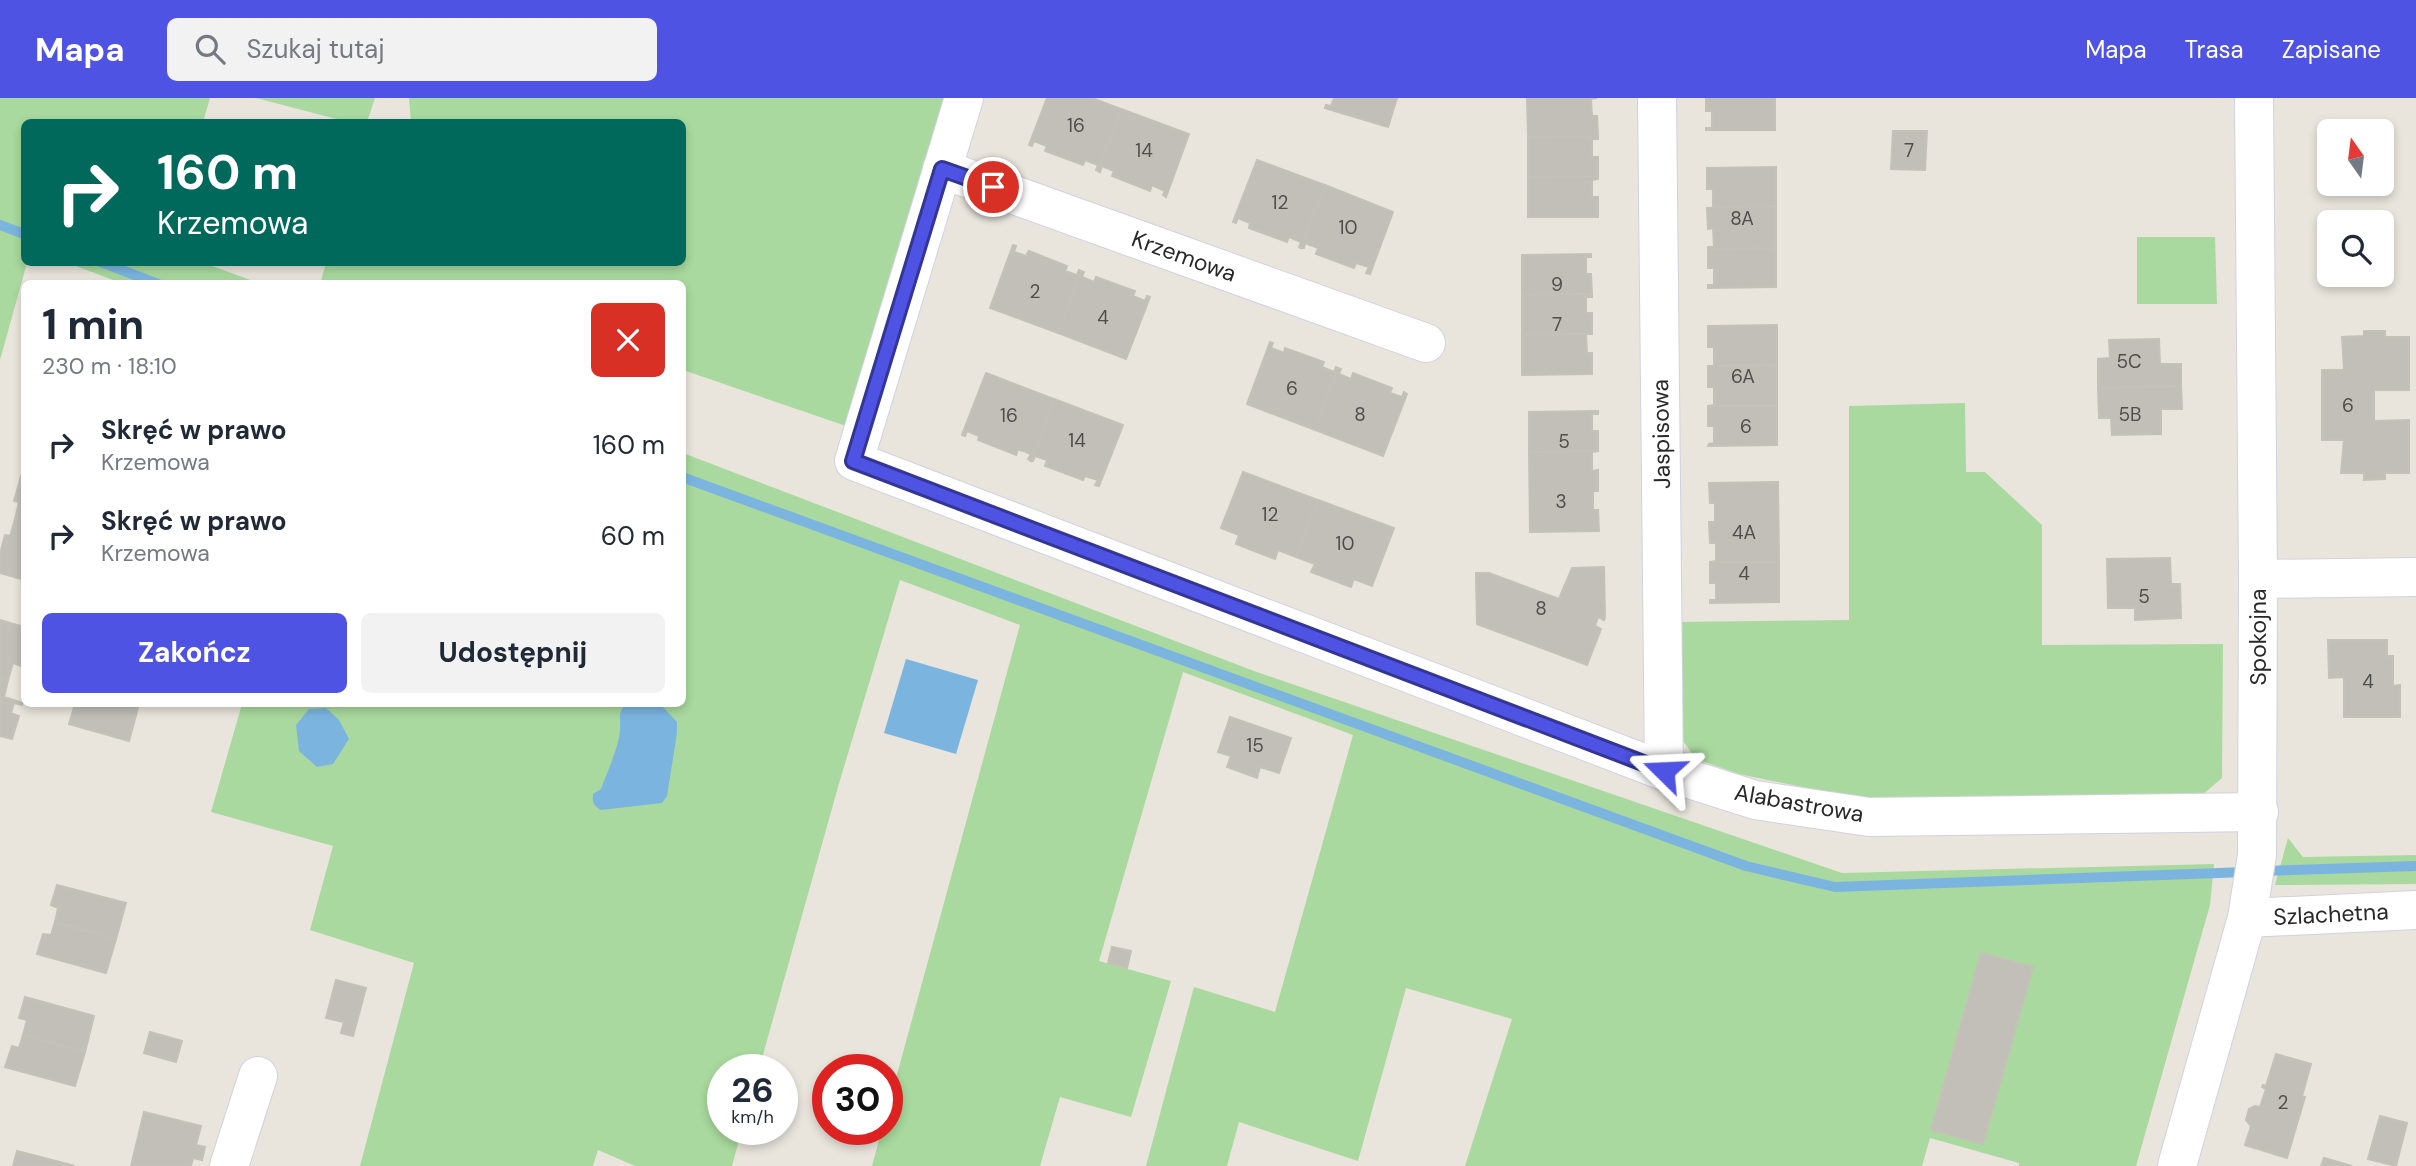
<!DOCTYPE html>
<html lang="pl">
<head>
<meta charset="utf-8">
<style>
  body { margin:0; font-family:"DM Sans",sans-serif; background:#f2f2f3; color:#1f2937; height:100vh; display:flex; flex-direction:column; font-size:26px; white-space:nowrap }
  * { box-sizing:border-box; margin:0 }
  p { font-size:23px; color:#747a83 }
  .icon { flex:none; width:38px; height:38px; fill:none; stroke:currentColor; stroke-width:2; stroke-linecap:round; stroke-linejoin:round }
  .map { position:relative; flex:1; overflow:hidden }
  .details { position:absolute; left:21px; top:182px; width:665px; height:427px; display:flex; flex-direction:column; background:#fff; border-radius:10px; box-shadow:0 4px 10px #0003 }
  .details>* { flex:none }
  .guide { position:absolute; left:21px; top:21px; width:665px; height:147px; border-radius:10px; box-shadow:0 4px 10px #0003; background:#00695c; color:#fff; overflow:hidden }
  .needle { width:46px; rotate:346deg }
  .tools { position:absolute; left:2317px; top:21px; display:grid; gap:14px }
  .tools a { display:grid; place-items:center; width:77px; height:77px; border-radius:10px; background:#fff; box-shadow:0 4px 10px #0003; font-size:35px }
  .speed { position:absolute; left:707px; top:956px; display:flex; gap:14px; font-size:35px; font-weight:700; text-align:center }
  .speed>* { display:grid; place-content:center; width:91px; height:91px; border-radius:50%; background:#fff; box-shadow:0 4px 10px #0003; line-height:1 }
  .speed small { font-size:18px; font-weight:400 }
  .speed .limit { border:10px solid #d22; background:#fff; color:#111 }
  .pin { position:absolute; display:grid; place-items:center; width:60px; height:60px; color:#fff; margin:-30px; border:4px solid #fff; border-radius:50%; box-shadow:0 2px 7px #0007 }
  .me { position:absolute; width:77px; margin:-38px; rotate:291deg; stroke-linejoin:round; filter:drop-shadow(0 0 5px #0008) }
  .turn { display:flex; align-items:center; gap:24px; height:147px; padding:0 21px; font-size:32px }
  .turn .icon { width:91px; height:91px; stroke-width:2.5 }
  .turn b { display:block; font-size:49px; line-height:60px }
  .round { display:grid; place-items:center; flex:none; width:74px; height:74px; border-radius:10px; background:#f2f2f3 }
  .headline { display:flex; align-items:center; justify-content:space-between; height:119px; padding:0 21px }
  h1 { font-size:42px; font-weight:700; line-height:52px }
  .primary-button { display:flex; gap:14px; margin-top:auto; padding:14px 21px }
  .primary-button a { flex:1; height:80px; border-radius:10px; background:#4f53e3; color:#fff; font-size:28px; font-weight:700; line-height:80px; text-align:center }
  .primary-button a+a { background:#f2f2f3; color:#1f2937 }
  ul { padding:0; list-style:none }
  li { display:flex; align-items:center; gap:21px; height:91px; padding:0 21px }
  li div { flex:1 }
  li b { display:block; font-size:26px }
  li em { font-style:normal }
  header { display:flex; align-items:center; gap:42px; box-sizing:border-box; height:98px; padding:0 35px; background:#4f53e3; color:#fff }
  header strong { font-size:33px }
  nav { display:flex; gap:38px; margin-inline-start:auto; font-size:24px }
  .search { width:490px; height:63px; background:#f2f2f3; display:flex; align-items:center; gap:18px; box-sizing:border-box; padding:0 24px; border-radius:10px; color:#747a83; font-size:26px }
  .map>svg:first-child { display:block }
  .green { fill:#a9d99e }
  .water { fill:#7bb5df }
  .lines { fill:none; stroke-linecap:round; stroke-linejoin:round }
  .stream { stroke:#7bb5df; stroke-width:10 }
  .building { fill:#c1bfb8; stroke:#c4c1b6; stroke-width:2 }
  .minor-casing { stroke:#d1d2df; stroke-width:40 }
  .minor { stroke:#fff; stroke-width:38 }
  .route-casing { stroke:#333694; stroke-width:18 }
  .route { stroke:#4f53e3; stroke-width:12 }
  .labels { text-anchor:middle; dominant-baseline:central; stroke-width:6; stroke-linejoin:round; paint-order:stroke }
  .number-label { font-size:19px; fill:#4e4e4c }
  .street-label { font-size:23px; fill:#282828; stroke:#fff }
</style>
</head>
<body>
<header>
<strong>Mapa</strong>
<div class="search"><svg class="icon" aria-label="search" viewBox="0 0 24 24"><circle cx="10" cy="10" r="6"/><path d="M15 15l6 6"/></svg>Szukaj tutaj</div>
<nav><a>Mapa</a><a>Trasa</a><a>Zapisane</a></nav>
</header>
<div class="map">
<svg width="2416" height="1068" viewBox="0 0 2416 1068">
  <rect width="100%" height="100%" fill="#e9e5dc"/>
  <g class="green">
    <path d="M0,0H210L203,24H24V164L27,165L0,262Z"/>
    <path d="M256,0H375L367,24H348Z"/>
    <path d="M409,0H949L846,328L683,272L682,186H320L326,165L682,164V24H411Z"/>
    <path d="M2137,139H2215L2217,206H2137Z"/>
    <path d="M68,165H204L259,185H121Z"/>
    <path d="M1965,305L1966,374H1985L2042,427V547L2223,546L2222,680L2195,703L1999,704L1851,699L1739,676L1696,661L1678,636L1677,524L1849,522V308Z"/>
    <path d="M683,355L1254,573L1842,775L2214,766L2210,807L2136,1068H2019V1065L1930,1040L1922,1068H1465L1512,921L1406,890L1358,1063L1239,1024L1227,1068H1146L1194,889L1275,914L1353,637L1183,574L1099,863L1171,883L1131,1019L1060,999L1040,1068H872L882,1031H887V1013L1020,527L900,482L838,689L759,971H723V1031H742L732,1068H635L598,1052L593,1068H360L414,865L310,832L333,748L211,714L242,606H682Z"/>
    <path d="M2288,740L2303,759L2416,757V786L2275,787Z"/>
  </g>
  <g class="water">
    <path d="M906,561L978,582L956,656L884,635Z"/>
    <path d="M626,606H660L677,624V635L667,698L662,705L601,712C594,708 592,705 593,696L601,691C607,674 619,649 620,632C621,621 617,614 626,606Z"/>
    <path d="M326,610L339,622L349,641L333,666L317,669L299,653L296,627L309,611Z"/>
  </g>
  <g class="lines">
    <g class="stream">
      <path d="M0,127L24,136"/>
      <path d="M101,164L158,186"/>
      <path d="M682,379L1746,768L1835,789L2246,774"/>
      <path d="M2262,773L2416,768"/>
    </g>
  </g>
  <g class="building">
    <path d="M1047,0H1092L1121,11L1098,73L1096,72L1098,67L1085,62L1083,67L1045,53L1047,48L1034,43L1032,48L1029,47Z"/>
    <path d="M1334,0H1397L1388,29L1325,10L1326,7L1331,8Z"/>
    <path d="M1527,0H1597L1591,1L1592,18H1597L1598,38L1528,39Z"/>
    <path d="M1706,0H1775V32H1706V30H1712V13H1706Z"/>
    <path d="M1121,11L1189,36L1166,99L1163,97L1165,93L1152,87L1150,93L1112,78L1114,73L1102,68L1100,74L1098,73Z"/>
    <path d="M1893,33H1927L1925,72L1891,71Z"/>
    <path d="M1598,38V41H1592V59H1598V78L1528,79V39Z"/>
    <path d="M1257,62L1325,87L1301,150L1299,149L1301,144L1289,139L1287,144L1249,130L1250,125L1238,120L1236,125L1233,124Z"/>
    <path d="M1776,69V108L1713,110V91H1707V70Z"/>
    <path d="M1598,78V81L1592,82V99H1598V119H1528V79Z"/>
    <path d="M1325,87L1393,114L1370,176L1366,175L1369,169L1356,165L1354,170L1316,156L1318,150L1305,145L1304,150H1301Z"/>
    <path d="M1776,108V150L1708,151V149H1714L1713,130L1708,131L1707,110Z"/>
    <path d="M1013,147L1016,148L1014,154L1026,158L1029,153L1067,168L1065,173L1077,177L1079,172L1081,173L1058,235L990,210Z"/>
    <path d="M1776,150V189L1708,190V187H1714V170H1708V151Z"/>
    <path d="M1591,156V159H1586V176H1591L1592,196L1522,197V157Z"/>
    <path d="M1081,173L1084,174L1082,179L1094,184L1096,179L1135,193L1133,198L1145,203L1147,198L1150,199L1126,261L1058,235Z"/>
    <path d="M1592,196V199H1586V215H1592V236L1522,237V197Z"/>
    <path d="M1777,227V267L1714,268V249H1708V228Z"/>
    <path d="M2364,233H2385V239H2409V292H2374V323L2409,322V375H2385V381L2364,382V375H2341L2344,342H2322V272H2344L2342,239L2364,238Z"/>
    <path d="M1586,236L1587,255H1592V276L1522,277V237Z"/>
    <path d="M2159,241L2160,266H2181V288L2098,290V261L2110,260L2109,242Z"/>
    <path d="M1270,244L1273,245L1271,250L1284,255L1285,250L1324,264L1322,269L1334,274L1336,269L1338,270L1315,332L1247,306Z"/>
    <path d="M1777,267V308H1708L1714,307V289H1708V268Z"/>
    <path d="M1338,270L1341,271L1339,276L1351,281L1353,275L1392,290L1390,295L1402,299L1404,294L1407,296L1383,358L1315,332Z"/>
    <path d="M986,275L1054,301L1031,363L1028,361L1031,356L1018,351L1016,357L978,342L979,338L967,333L965,338L962,337Z"/>
    <path d="M2181,288L2182,311H2161V336L2112,337L2111,320H2099L2098,290Z"/>
    <path d="M1054,301L1123,327L1099,388L1095,387L1098,382L1085,378L1083,382L1045,368L1047,362L1035,358L1033,363H1031Z"/>
    <path d="M1708,308H1777V347L1708,348L1709,346L1714,345V328H1708Z"/>
    <path d="M1598,313V316H1592V333H1598V353L1529,354V314Z"/>
    <path d="M1529,354L1598,353L1592,354V373L1598,372V393H1593V412H1598L1599,433L1530,434Z"/>
    <path d="M24,368V424L15,421L19,404L14,403Z"/>
    <path d="M1243,374L1318,402L1296,459L1278,452L1275,461L1236,446L1239,437L1221,430Z"/>
    <path d="M1778,384L1779,464H1710L1716,463V445H1710L1709,424H1715V405H1710L1709,385Z"/>
    <path d="M1318,402L1394,430L1372,488L1354,481L1351,489L1311,474L1315,466L1296,459Z"/>
    <path d="M15,421L24,424V482L0,475V456L5,437L10,438Z"/>
    <path d="M2170,460L2171,486H2180L2181,520L2135,522V510H2108L2107,461Z"/>
    <path d="M1710,464H1779V504L1710,505V502H1716V485H1710Z"/>
    <path d="M1604,469L1605,519L1604,522L1598,519L1595,528L1601,531L1587,567L1477,526L1476,475H1489L1559,501L1572,470Z"/>
    <path d="M0,522L24,529V569L13,565L8,582L0,580Z"/>
    <path d="M2328,542H2387V558H2393V588L2400,587V619H2344V579L2329,580Z"/>
    <path d="M0,580L8,582L4,599L23,605L22,607L14,605L11,615L19,618L12,641L0,638Z"/>
    <path d="M75,606H139L129,643L69,626Z"/>
    <path d="M1230,619L1291,640L1279,675L1260,669L1257,680L1227,669L1231,658L1218,654Z"/>
    <path d="M57,787L126,805L116,841L55,824L58,810L51,807Z"/>
    <path d="M55,824L116,841L106,875L37,856L43,836L51,837Z"/>
    <path d="M1112,849L1131,853L1127,870L1108,865Z"/>
    <path d="M1981,855L2033,869L1983,1046L1931,1032Z"/>
    <path d="M336,882L366,890L353,938L341,935L344,924L326,920Z"/>
    <path d="M25,899L94,918L85,954L23,937L27,922L19,920Z"/>
    <path d="M150,934L182,943L176,964L144,955Z"/>
    <path d="M23,937L85,954L75,988L5,969L12,948L19,950Z"/>
    <path d="M2276,956L2311,966L2302,998L2305,999L2287,1060L2245,1047L2251,1028L2246,1022L2249,1011L2255,1008L2260,1009L2266,991L2262,989L2263,987L2266,988Z"/>
    <path d="M144,1014L201,1028L196,1047L205,1049L202,1062L193,1060L191,1068H131Z"/>
    <path d="M2380,1018L2407,1025L2396,1068L2368,1061Z"/>
    <path d="M17,1053L75,1068H13Z"/>
    <path d="M2324,1060L2352,1068H2321Z"/>
  </g>
  <g class="lines">
    <defs>
      <g id="minor">
        <path d="M964,0L854,363L1664,673L1755,702L1869,719L2259,714"/>
        <path d="M1657,0L1664,673"/>
        <path d="M942,71L1426,245"/>
        <path d="M2258,481L2416,479"/>
        <path d="M2247,820L2416,812"/>
        <path d="M229,1068L258,978"/>
        <path d="M2177,1068L2247,820L2257,757L2258,481L2254,0"/>
      </g>
    </defs>
    <use href="#minor" class="minor-casing"/>
    <use href="#minor" class="minor"/>
  </g>
  <g class="lines">
    <defs>
      <path id="route" d="M993,89L942,71L853,363L1664,673"/>
    </defs>
    <use href="#route" class="route-casing"/>
    <use href="#route" class="route"/>
  </g>
  <g class="labels">
    <g class="number-label">
      <text x="1076" y="27">16</text>
      <text x="1144" y="52">14</text>
      <text x="1909" y="52">7</text>
      <text x="1280" y="104">12</text>
      <text x="1742" y="120">8A</text>
      <text x="1348" y="129">10</text>
      <text x="1557" y="186">9</text>
      <text x="1035" y="193">2</text>
      <text x="1103" y="219">4</text>
      <text x="1557" y="226">7</text>
      <text x="2129" y="263">5C</text>
      <text x="1743" y="278">6A</text>
      <text x="1292" y="290">6</text>
      <text x="2348" y="307">6</text>
      <text x="1360" y="316">8</text>
      <text x="2130" y="316">5B</text>
      <text x="1009" y="317">16</text>
      <text x="1746" y="328">6</text>
      <text x="1077" y="342">14</text>
      <text x="1564" y="343">5</text>
      <text x="1561" y="403">3</text>
      <text x="1270" y="416">12</text>
      <text x="1744" y="434">4A</text>
      <text x="1345" y="445">10</text>
      <text x="1744" y="475">4</text>
      <text x="2144" y="498">5</text>
      <text x="1541" y="510">8</text>
      <text x="2368" y="583">4</text>
      <text x="1255" y="647">15</text>
      <text x="2283" y="1004">2</text>
    </g>
    <g class="street-label">
      <text transform="translate(1184 158) rotate(20)">Krzemowa</text>
      <text transform="translate(1661 336) rotate(-91)">Jaspisowa</text>
      <text transform="translate(2258 539) rotate(-90)">Spokojna</text>
      <text transform="translate(1799 705) rotate(10)">Alabastrowa</text>
      <text transform="translate(2331 816) rotate(-3)">Szlachetna</text>
    </g>
  </g>
</svg>
<div class="tools">
<a><svg class="needle" viewBox="-14 -14 28 28"><path d="M0-13l5 13h-10z" fill="#e53935"/><path d="M0 13l5-13h-10z" fill="#747a83"/></svg></a>
<a><svg class="icon" aria-label="search" viewBox="0 0 24 24"><circle cx="10" cy="10" r="6"/><path d="M15 15l6 6"/></svg></a>
</div>
<div class="speed"><div>26<small>km/h</small></div><div class="limit">30</div></div>
<div class="pin" style="left:993px;top:89px;background:#d93025"><svg class="icon" aria-label="arrive" viewBox="0 0 24 24"><path d="M6 21V4h12l-3 4 3 4H6"/></svg></div>
<svg class="me" style="left:1664px;top:673px" viewBox="-20 -20 40 40"><path d="M0-17L14 15 0 8-14 15z" fill="#4f53e3" stroke="#fff" stroke-width="4"/></svg>
<div class="guide">
<div class="turn"><svg class="icon" aria-label="right" viewBox="0 0 24 24"><path d="M7 20v-9h11M14 6l5 5-5 5"/></svg><div><b>160 m</b>Krzemowa</div></div>
</div>
<section class="details">
<div class="headline"><div><h1>1 min</h1><p>230 m · 18:10</p></div><a class="round" style="background:#d93025;color:#fff"><svg class="icon" aria-label="close" viewBox="0 0 24 24"><path d="M6 6l12 12M18 6L6 18"/></svg></a></div>
<ul>
<li><svg class="icon" aria-label="right" viewBox="0 0 24 24"><path d="M7 20v-9h11M14 6l5 5-5 5"/></svg><div><b>Skręć w prawo</b><p>Krzemowa</p></div><em>160 m</em></li>
<li><svg class="icon" aria-label="right" viewBox="0 0 24 24"><path d="M7 20v-9h11M14 6l5 5-5 5"/></svg><div><b>Skręć w prawo</b><p>Krzemowa</p></div><em>60 m</em></li>
</ul>
<div class="primary-button"><a>Zakończ</a><a>Udostępnij</a></div>
</section>
</div>
</body>
</html>
